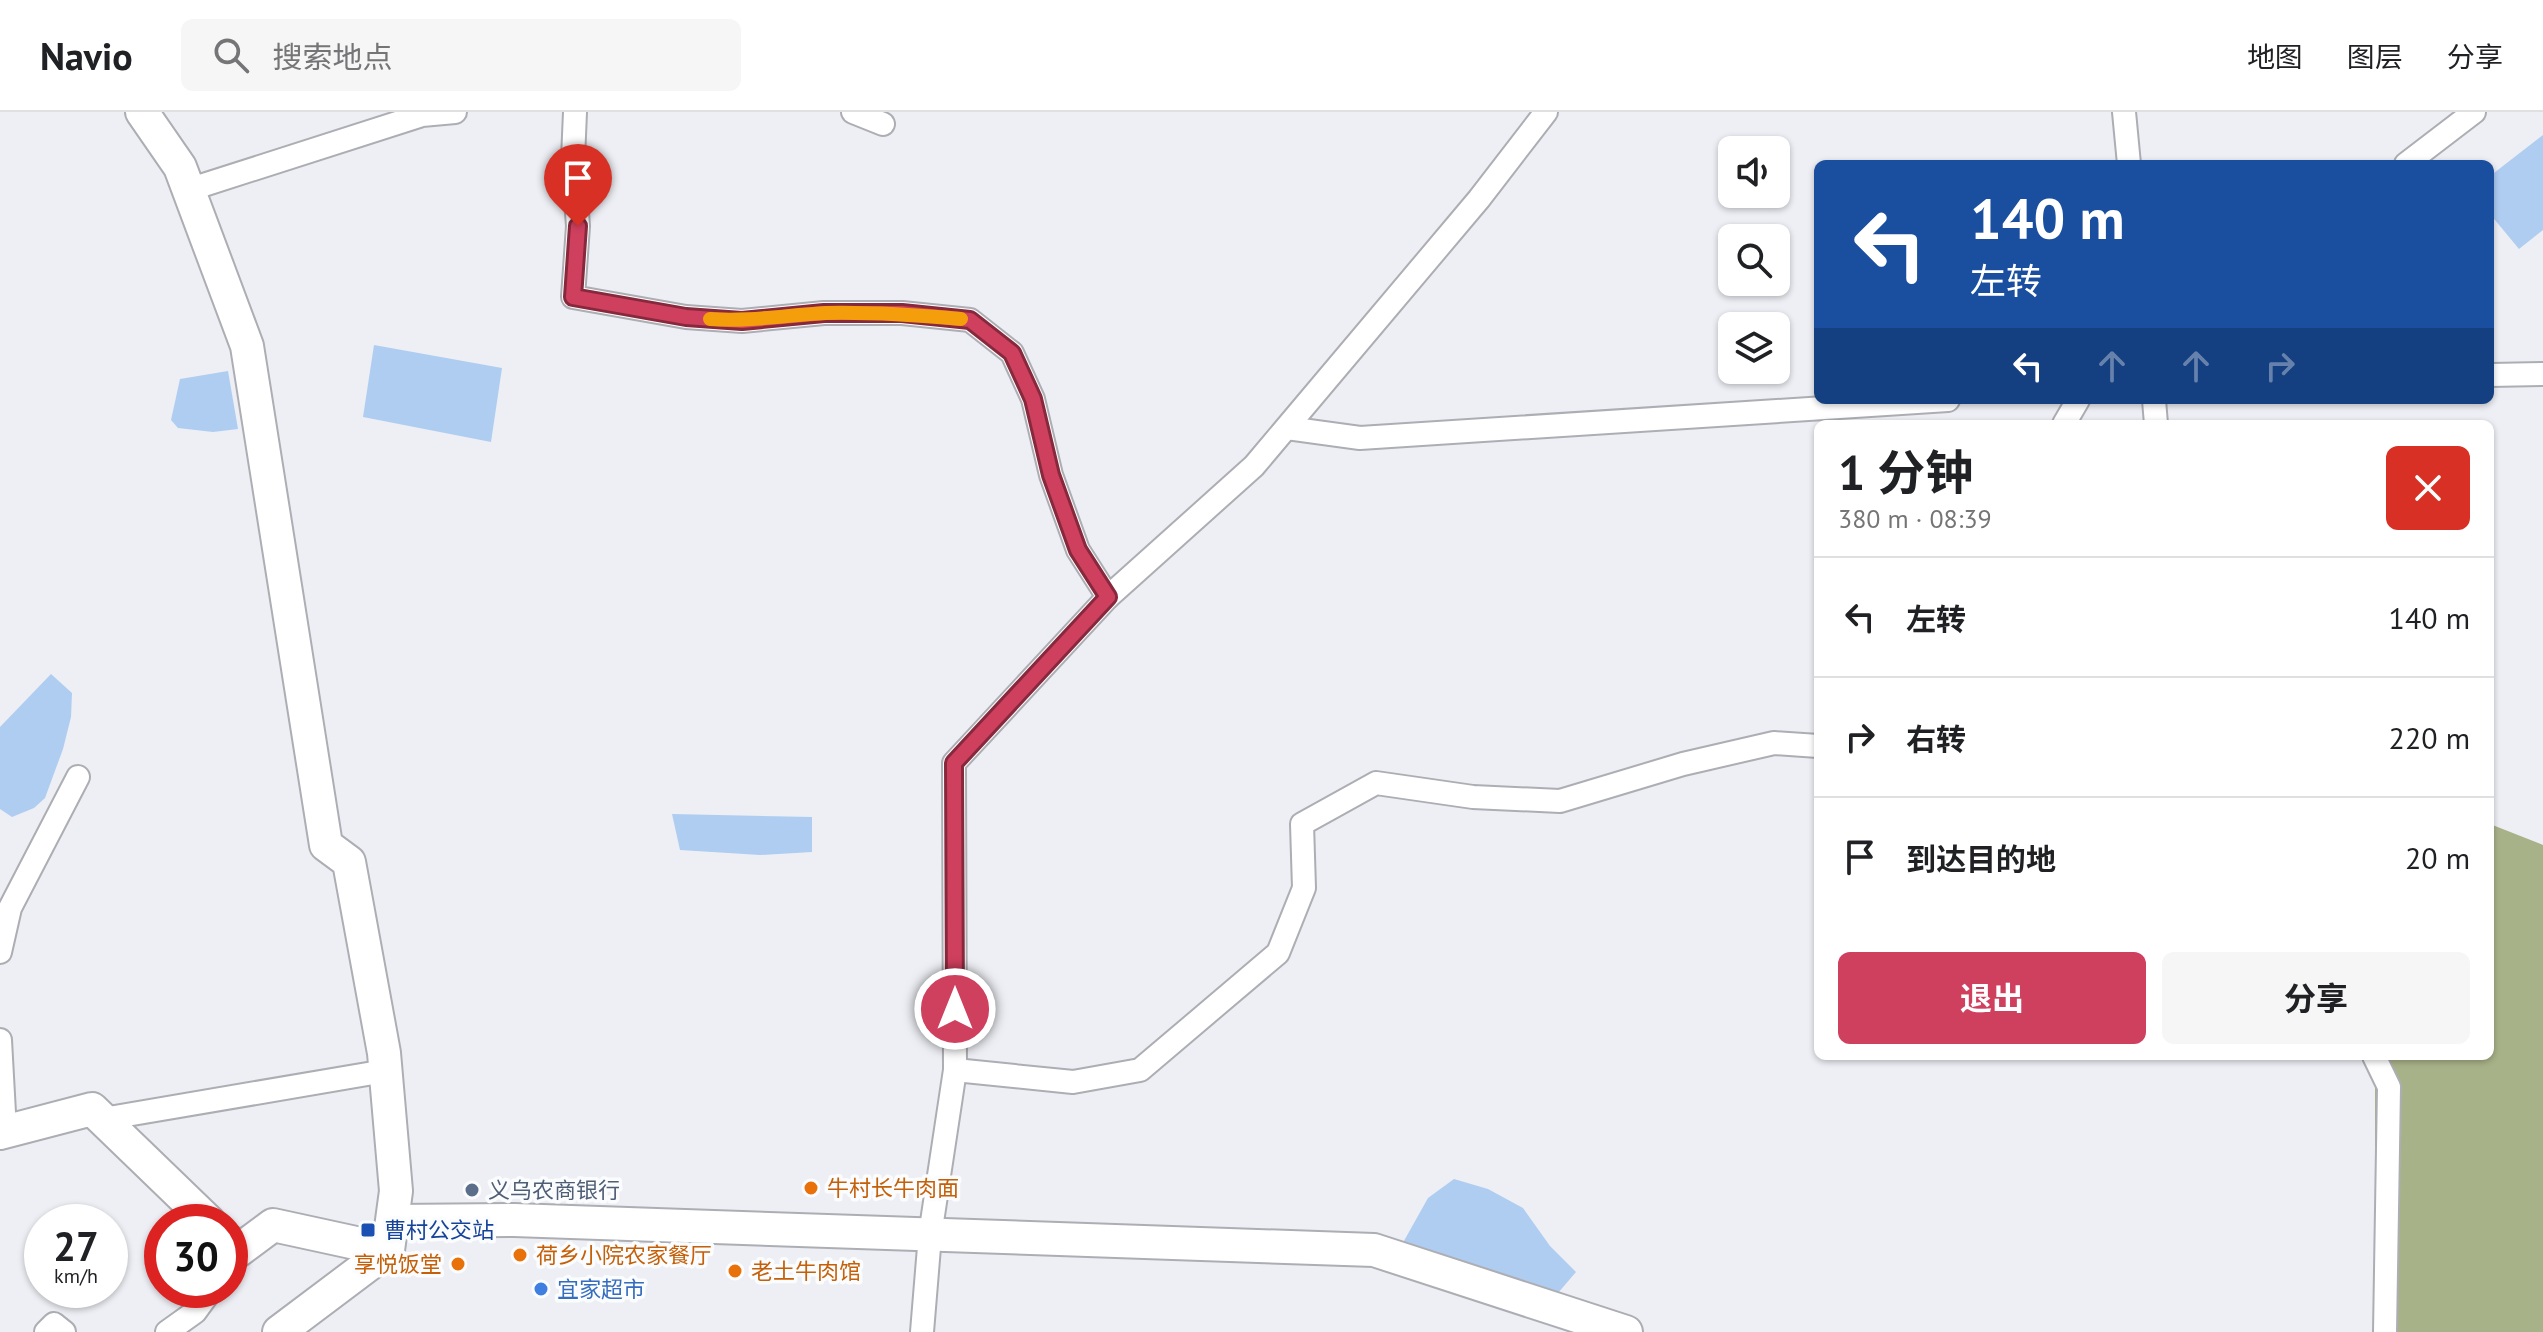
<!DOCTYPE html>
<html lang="zh">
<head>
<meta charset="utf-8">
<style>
  body { margin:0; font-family:"PT Sans","Noto Sans SC",sans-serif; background:#f6f6f6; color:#202124; height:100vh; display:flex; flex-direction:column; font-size:30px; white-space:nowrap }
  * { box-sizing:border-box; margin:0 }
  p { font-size:26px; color:#757577 }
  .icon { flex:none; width:44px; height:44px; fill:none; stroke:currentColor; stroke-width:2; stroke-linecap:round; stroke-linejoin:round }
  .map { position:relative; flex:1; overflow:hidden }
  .sheet { position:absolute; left:1814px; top:308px; width:680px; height:640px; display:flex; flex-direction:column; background:#fff; border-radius:12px; box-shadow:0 2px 6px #0004 }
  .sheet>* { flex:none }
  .top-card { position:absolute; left:1814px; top:48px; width:680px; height:244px; border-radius:12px; box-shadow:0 2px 6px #0004; background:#1a4fa0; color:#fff; overflow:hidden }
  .tools { position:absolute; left:1718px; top:24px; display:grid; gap:16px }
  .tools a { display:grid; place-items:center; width:72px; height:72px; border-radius:12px; background:#fff; box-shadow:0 2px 6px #0004; font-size:40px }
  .speed { position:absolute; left:24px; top:1092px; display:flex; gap:16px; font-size:40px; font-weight:700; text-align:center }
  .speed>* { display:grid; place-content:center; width:104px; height:104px; border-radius:50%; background:#fff; box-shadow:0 2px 6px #0004; line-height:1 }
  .speed small { font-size:20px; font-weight:400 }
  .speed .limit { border:12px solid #d22; background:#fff; color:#111 }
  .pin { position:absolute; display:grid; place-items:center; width:68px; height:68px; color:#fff; margin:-82px -34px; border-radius:50% 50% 50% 0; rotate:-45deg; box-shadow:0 0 8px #0007 }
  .pin .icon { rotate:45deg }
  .me { position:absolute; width:88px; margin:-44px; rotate:0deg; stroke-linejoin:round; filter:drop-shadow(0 0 6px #0008) }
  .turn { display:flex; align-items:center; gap:28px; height:168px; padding:0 24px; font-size:36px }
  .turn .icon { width:104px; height:104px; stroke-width:2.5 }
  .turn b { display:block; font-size:56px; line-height:68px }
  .lanes { display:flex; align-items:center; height:76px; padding:0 24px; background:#0003; justify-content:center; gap:40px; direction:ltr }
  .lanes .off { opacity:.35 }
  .round { display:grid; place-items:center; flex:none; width:84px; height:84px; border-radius:12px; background:#f6f6f6 }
  .overview { display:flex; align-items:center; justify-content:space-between; height:136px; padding:0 24px }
  h1 { font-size:48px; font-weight:700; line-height:60px }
  .cta { display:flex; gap:16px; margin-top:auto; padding:16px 24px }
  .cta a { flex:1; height:92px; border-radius:12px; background:#cf3f5e; color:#fff; font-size:32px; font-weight:700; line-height:92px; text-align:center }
  .cta a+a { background:#f6f6f6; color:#202124 }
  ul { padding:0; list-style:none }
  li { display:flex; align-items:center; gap:24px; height:120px; padding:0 24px; border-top:2px solid #e0e0e0 }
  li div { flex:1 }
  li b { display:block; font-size:30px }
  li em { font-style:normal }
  header { display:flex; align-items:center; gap:48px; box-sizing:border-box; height:112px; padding:0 40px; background:#fff; border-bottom:2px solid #e0e0e0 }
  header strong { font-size:38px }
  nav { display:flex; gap:44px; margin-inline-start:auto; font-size:28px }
  .search { width:560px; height:72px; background:#f6f6f6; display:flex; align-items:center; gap:20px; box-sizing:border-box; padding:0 28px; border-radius:12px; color:#757577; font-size:30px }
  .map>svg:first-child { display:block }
  .forest { fill:#a8b288 }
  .water { fill:#afcdf1 }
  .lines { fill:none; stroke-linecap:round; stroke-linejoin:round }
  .street-casing { stroke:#acaeb3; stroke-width:26 }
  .secondary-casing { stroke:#acaeb3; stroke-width:36 }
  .street { stroke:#fff; stroke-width:22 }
  .secondary { stroke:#fff; stroke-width:32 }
  .route-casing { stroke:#87293d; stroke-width:20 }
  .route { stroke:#cf3f5e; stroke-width:14 }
  .slow { stroke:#f59e0b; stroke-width:14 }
  .food-dot { fill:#e8710a; stroke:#fbfcfe; stroke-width:3 }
  .service-dot { fill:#5c6f8a; stroke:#fbfcfe; stroke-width:3 }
  .transit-dot { fill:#1a4fb4; stroke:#fbfcfe; stroke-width:3 }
  .shop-dot { fill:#3f7fe0; stroke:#fbfcfe; stroke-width:3 }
  .labels { text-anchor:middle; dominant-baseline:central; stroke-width:7; stroke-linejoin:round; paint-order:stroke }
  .food-label { font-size:22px; fill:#c56008; stroke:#fbfcfe; text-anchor:start }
  .service-label { font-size:22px; fill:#4e5e75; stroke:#fbfcfe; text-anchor:start }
  .transit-label { font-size:22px; fill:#164399; stroke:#fbfcfe; text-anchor:start }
  .shop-label { font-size:22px; fill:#366cbe; stroke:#fbfcfe; text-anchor:start }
</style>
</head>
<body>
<header>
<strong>Navio</strong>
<div class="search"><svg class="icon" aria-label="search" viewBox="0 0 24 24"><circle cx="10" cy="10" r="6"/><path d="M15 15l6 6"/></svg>搜索地点</div>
<nav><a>地图</a><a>图层</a><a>分享</a></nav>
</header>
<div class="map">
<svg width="2543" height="1220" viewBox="0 0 2543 1220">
  <rect width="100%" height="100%" fill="#edeff4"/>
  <path class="forest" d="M2490,712L2543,733V1220H2395L2375,1158V944H2490Z"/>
  <g class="water">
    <path d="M2543,23V118L2519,137L2490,102V64Z"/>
    <path d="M374,233L502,256L491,330L363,305Z"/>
    <path d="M228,259L238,317L213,320L178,316L171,308L180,267Z"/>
    <path d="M51,562L72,581L71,605L63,637L45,686L34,696L12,705L0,697V615Z"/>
    <path d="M672,702L812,705V740L760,743L680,738Z"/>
    <path d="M1454,1067L1488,1077L1523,1096L1550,1134L1576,1160L1552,1188L1400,1136L1428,1086Z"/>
  </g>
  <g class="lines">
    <defs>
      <g id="street">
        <path d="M575,0L573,47L578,114L573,185L686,205L742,209L824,201H902L970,208L1012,241L1033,287L1051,363L1078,438L1108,485L1254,354L1479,87L1546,0"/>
        <path d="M853,0L883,12"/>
        <path d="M2124,0L2129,52"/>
        <path d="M2406,52L2474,0"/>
        <path d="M188,78L422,3L455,0"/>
        <path d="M2490,263L2543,262"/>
        <path d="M2154,288L2156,312"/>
        <path d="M2064,312L2078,288"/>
        <path d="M1287,316L1360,326L1948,288"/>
        <path d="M1108,485L954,651L955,958L1073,970L1140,958L1278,841L1304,776L1302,712L1376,671L1473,685L1560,689L1683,652L1774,631L1818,634"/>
        <path d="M0,840L10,796L78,665"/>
        <path d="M0,928L5,1019"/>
        <path d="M2374,944L2389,975L2385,1220"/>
        <path d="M103,1007L385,959"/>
        <path d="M46,1220L54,1212L64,1220"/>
        <path d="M167,1220L195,1200L211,1178"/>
        <path d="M922,1220L930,1123L955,958"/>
      </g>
      <g id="secondary">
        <path d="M142,0L180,55L247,234L326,733L349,750L384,941L396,1079L388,1138L279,1220"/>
        <path d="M0,1021L92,997L209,1110"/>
        <path d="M393,1109L514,1108L1374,1138L1626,1220"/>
        <path d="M230,1130L238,1139L273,1113L388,1138"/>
      </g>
    </defs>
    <use href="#street" class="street-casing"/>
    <use href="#secondary" class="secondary-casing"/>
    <use href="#street" class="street"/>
    <use href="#secondary" class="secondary"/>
  </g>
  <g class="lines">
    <defs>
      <path id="route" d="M578,114L573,185L686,205L742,209L824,201H902L970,208L1012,241L1033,287L1051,363L1078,438L1108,485L954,651L955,897"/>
    </defs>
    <use href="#route" class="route-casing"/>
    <use href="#route" class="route"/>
    <path class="slow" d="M710,207C749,210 787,203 826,201C871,200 916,203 961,207"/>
  </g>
  <g class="food-dot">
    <circle cx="811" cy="1076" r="8"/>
    <circle cx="520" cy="1143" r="8"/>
    <circle cx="458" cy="1152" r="8"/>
    <circle cx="735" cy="1159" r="8"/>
  </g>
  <circle class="service-dot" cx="472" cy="1078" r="8"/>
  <rect class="transit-dot" x="360" y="1110" width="16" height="16" rx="4"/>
  <circle class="shop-dot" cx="541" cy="1177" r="8"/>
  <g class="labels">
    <g class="food-label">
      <text x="827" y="1076">牛村长牛肉面</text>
      <text x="536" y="1143">荷乡小院农家餐厅</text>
      <text x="442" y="1152" text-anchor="end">享悦饭堂</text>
      <text x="751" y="1159">老土牛肉馆</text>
    </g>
    <g class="service-label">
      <text x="488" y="1078">义乌农商银行</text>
    </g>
    <g class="transit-label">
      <text x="384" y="1118">曹村公交站</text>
    </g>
    <g class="shop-label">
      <text x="557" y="1177">宜家超市</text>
    </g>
  </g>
</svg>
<div class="tools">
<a><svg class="icon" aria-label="sound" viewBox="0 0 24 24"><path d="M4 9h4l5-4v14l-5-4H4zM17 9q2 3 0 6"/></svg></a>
<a><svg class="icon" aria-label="search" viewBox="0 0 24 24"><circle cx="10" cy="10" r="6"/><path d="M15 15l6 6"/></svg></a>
<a><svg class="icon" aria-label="layers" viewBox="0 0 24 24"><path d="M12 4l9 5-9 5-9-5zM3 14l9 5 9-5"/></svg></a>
</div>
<div class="speed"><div>27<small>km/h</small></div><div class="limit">30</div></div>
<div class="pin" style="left:578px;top:114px;background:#d93025"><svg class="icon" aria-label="arrive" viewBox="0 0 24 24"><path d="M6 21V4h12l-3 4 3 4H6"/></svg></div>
<svg class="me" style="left:955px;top:897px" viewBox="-20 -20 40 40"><circle r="17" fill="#cf3f5e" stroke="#fff" stroke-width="3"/><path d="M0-11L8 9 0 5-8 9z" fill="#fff"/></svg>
<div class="top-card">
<div class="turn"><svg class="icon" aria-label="left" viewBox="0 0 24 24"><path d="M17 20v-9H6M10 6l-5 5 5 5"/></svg><div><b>140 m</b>左转</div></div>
<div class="lanes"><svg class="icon" aria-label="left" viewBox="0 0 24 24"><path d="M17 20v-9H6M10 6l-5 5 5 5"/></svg><svg class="icon off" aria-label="ahead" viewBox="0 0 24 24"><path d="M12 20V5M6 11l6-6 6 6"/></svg><svg class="icon off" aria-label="ahead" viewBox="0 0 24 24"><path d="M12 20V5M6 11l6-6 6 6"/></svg><svg class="icon off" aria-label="right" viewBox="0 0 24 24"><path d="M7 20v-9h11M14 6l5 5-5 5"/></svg></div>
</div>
<section class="sheet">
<div class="overview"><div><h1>1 分钟</h1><p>380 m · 08:39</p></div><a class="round" style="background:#d93025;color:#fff"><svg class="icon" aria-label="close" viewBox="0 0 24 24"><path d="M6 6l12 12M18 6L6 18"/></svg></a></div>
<ul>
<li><svg class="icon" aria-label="left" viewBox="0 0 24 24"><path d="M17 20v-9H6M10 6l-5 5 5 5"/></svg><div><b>左转</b></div><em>140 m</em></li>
<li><svg class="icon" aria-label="right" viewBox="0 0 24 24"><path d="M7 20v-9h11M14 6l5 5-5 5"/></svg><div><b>右转</b></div><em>220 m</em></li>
<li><svg class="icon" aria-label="arrive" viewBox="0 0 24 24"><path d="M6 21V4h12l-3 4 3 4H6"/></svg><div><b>到达目的地</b></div><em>20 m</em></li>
</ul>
<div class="cta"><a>退出</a><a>分享</a></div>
</section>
</div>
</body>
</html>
